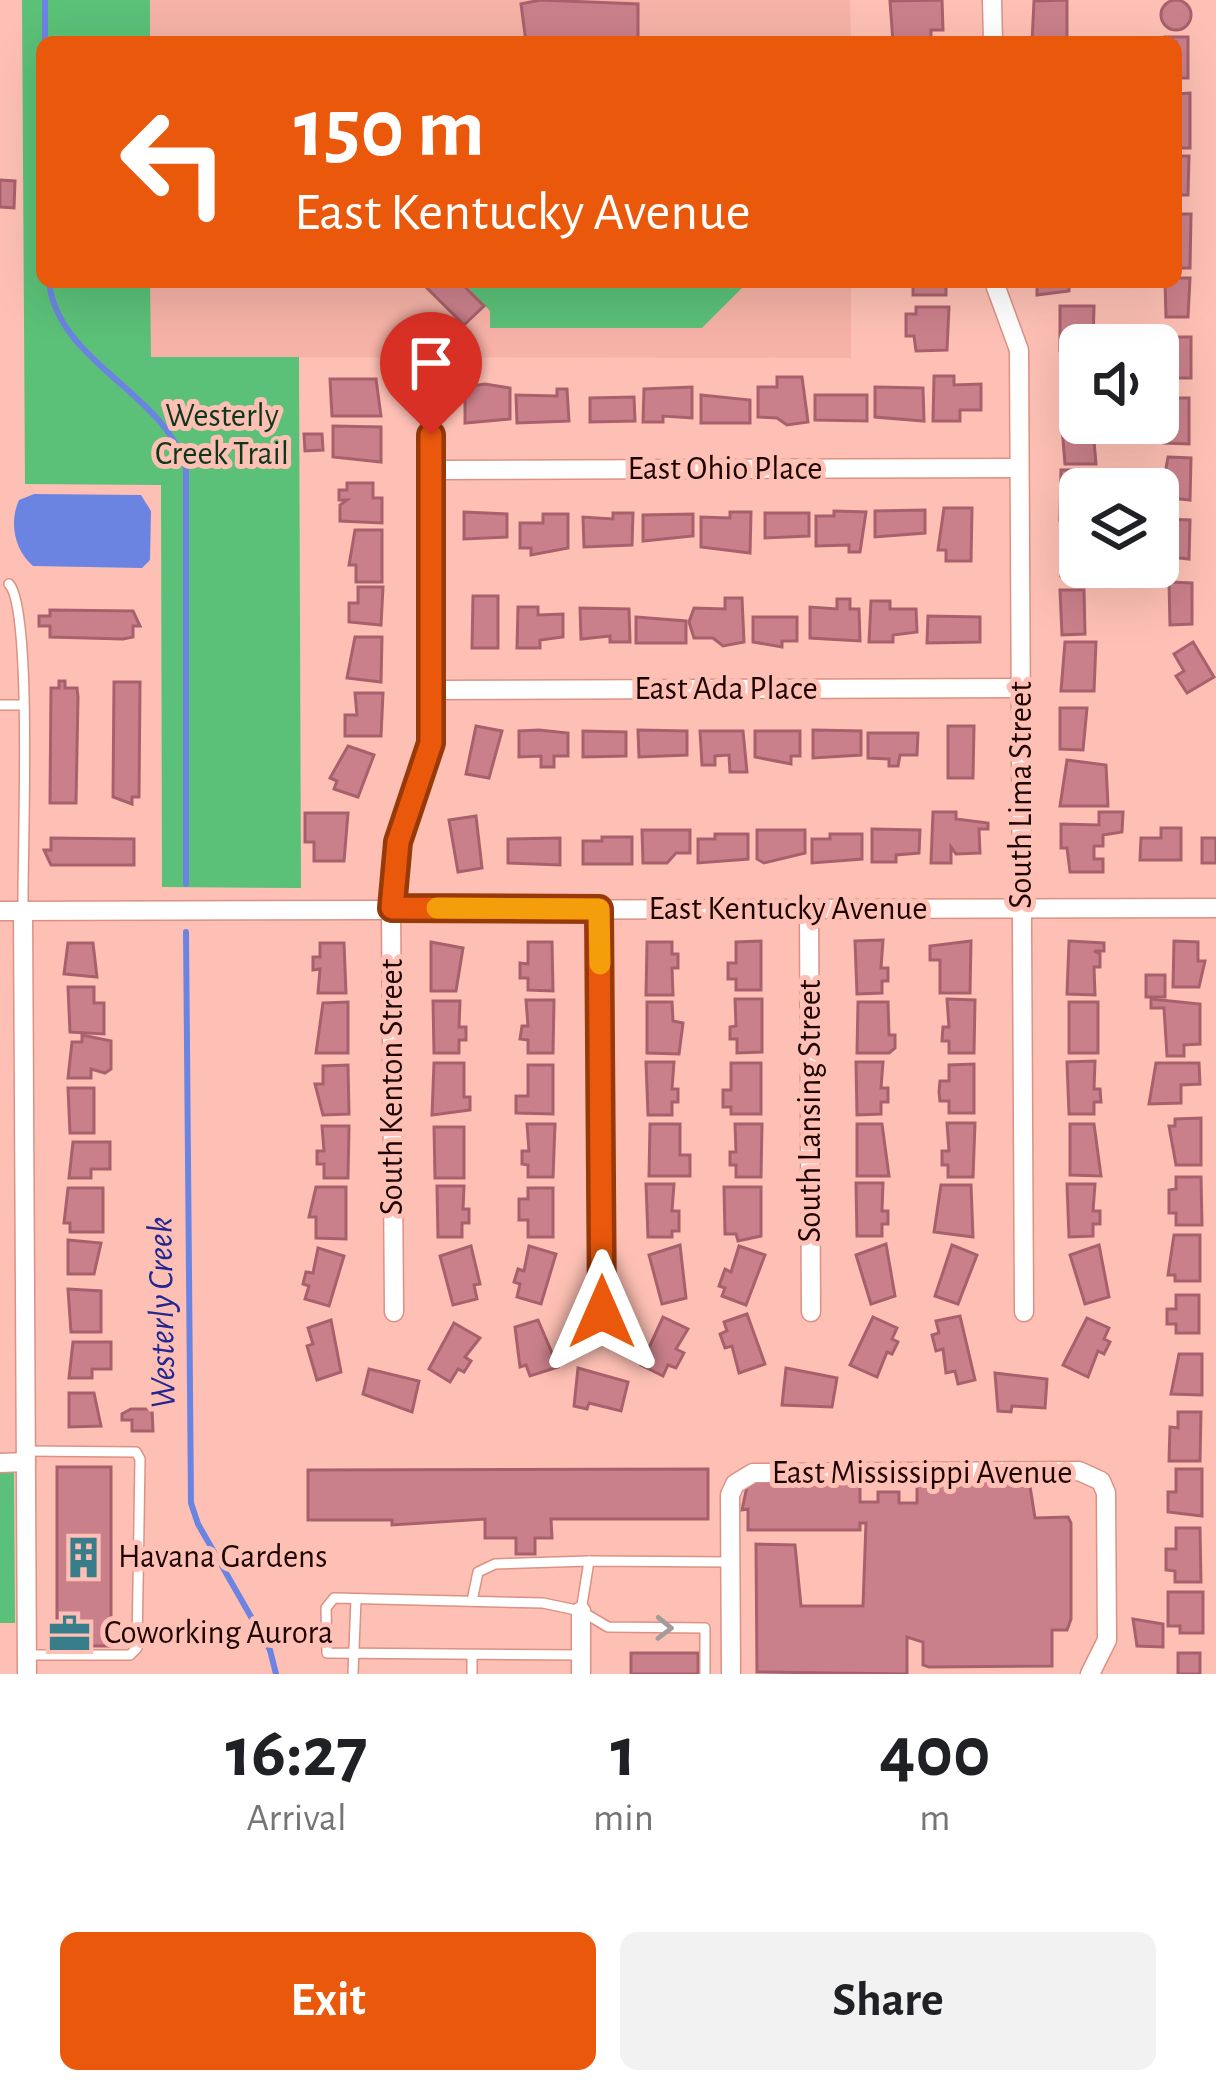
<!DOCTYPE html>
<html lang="en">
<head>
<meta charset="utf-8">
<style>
  body { margin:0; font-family:"Alegreya Sans",sans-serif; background:#f2f2f2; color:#202124; height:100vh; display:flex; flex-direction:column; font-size:45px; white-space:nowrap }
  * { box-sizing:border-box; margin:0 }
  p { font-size:39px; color:#757577 }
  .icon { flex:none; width:66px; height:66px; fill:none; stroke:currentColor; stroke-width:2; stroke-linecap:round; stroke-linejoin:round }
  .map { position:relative; height:1674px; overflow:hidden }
  .details { display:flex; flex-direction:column; background:#fff; flex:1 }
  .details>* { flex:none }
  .top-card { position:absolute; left:36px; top:36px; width:1146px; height:252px; border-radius:18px; box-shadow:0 12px 48px #0002; background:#ea580c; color:#fff; overflow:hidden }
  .fabs { position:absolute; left:1059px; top:324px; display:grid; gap:24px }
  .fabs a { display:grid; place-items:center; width:120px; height:120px; border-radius:18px; background:#fff; box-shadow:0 12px 48px #0002; font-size:60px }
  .pin { position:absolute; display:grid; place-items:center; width:102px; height:102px; color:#fff; margin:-123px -51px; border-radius:50% 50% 50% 0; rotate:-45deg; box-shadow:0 0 12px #0007 }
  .pin .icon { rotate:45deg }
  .me { position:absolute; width:132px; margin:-66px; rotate:0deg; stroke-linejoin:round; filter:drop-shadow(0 0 9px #0008) }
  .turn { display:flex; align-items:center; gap:42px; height:252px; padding:0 60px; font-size:54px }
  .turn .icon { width:156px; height:156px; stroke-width:2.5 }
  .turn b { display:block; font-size:84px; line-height:102px }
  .eta { display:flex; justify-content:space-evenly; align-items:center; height:204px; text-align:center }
  .eta b { font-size:72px; font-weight:600; line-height:84px }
  .primary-button { display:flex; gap:24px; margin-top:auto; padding:24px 60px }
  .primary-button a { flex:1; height:138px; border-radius:18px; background:#ea580c; color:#fff; font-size:48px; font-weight:600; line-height:138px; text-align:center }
  .primary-button a+a { background:#f2f2f2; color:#202124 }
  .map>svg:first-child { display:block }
  .built { fill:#f6b2a6 }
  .green { fill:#5bc078 }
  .water { fill:#6c84e1 }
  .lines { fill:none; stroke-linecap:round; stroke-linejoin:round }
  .stream { stroke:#6c84e1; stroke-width:6 }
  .building { fill:#ca808a; stroke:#a8616c; stroke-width:3 }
  .lane-casing { stroke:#db9183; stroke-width:12 }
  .street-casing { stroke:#db9183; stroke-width:21 }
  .lane { stroke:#fff; stroke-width:9 }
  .street { stroke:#fff; stroke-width:18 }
  .oneway { stroke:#a59b9a }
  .route-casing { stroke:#983908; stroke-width:30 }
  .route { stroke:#ea580c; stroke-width:21 }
  .slow { stroke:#f59e0b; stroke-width:21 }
  .labels { text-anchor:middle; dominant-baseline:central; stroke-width:10; stroke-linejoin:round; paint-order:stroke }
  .park-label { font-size:33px; fill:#0c371a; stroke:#fec0b4 }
  .street-label { font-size:33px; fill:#1e0503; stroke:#fec0b4 }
  .poi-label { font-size:33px; fill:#1e0503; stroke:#fec0b4; text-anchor:start }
  .water-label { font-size:36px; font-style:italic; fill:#212793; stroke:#fec0b4 }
</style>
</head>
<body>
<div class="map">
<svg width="1216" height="1674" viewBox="0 0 1216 1674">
  <rect width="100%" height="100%" fill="#fec0b4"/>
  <g class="built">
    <path d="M150,0H850L851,42H150Z"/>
    <path d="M150,282H851V358L150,357Z"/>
  </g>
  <g class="green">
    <path d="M22,0H150V42H42V282H150L151,357H299L301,888L162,887L161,485L25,484Z"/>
    <path d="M463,282H748L702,328H490V311Z"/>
    <path d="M0,1470H14L15,1623H0Z"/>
  </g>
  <path class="water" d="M34,494L141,495L151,511L150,560L142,568L33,566C14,550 9,522 19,500Z"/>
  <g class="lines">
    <g class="stream">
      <path d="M45,0V42"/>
      <path d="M49,282C58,363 165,392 186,468V884"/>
      <path d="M186,932L191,1503L198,1524L270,1650L276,1674"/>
    </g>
  </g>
  <g class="building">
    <circle cx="1176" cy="15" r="15"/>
    <path d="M540,0L638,4V37L634,42H526L521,4Z"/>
    <path d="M942,0L943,30H931V42H893L890,1Z"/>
    <path d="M1067,0V42H1032L1034,1Z"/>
    <path d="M1165,37H1188V78H1176V42H1165Z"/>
    <path d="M1190,93V148H1176V94Z"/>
    <path d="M1176,156H1189L1188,195H1176Z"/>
    <path d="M0,180L15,181L14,208L0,207Z"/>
    <path d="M1176,214H1191L1190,268H1176Z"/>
    <path d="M1176,278H1190L1188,317H1166L1165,282Z"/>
    <path d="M429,282H460L484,306L464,325L425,286Z"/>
    <rect x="913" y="282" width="33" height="13"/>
    <path d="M1037,282H1069V291L1037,295Z"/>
    <path d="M1060,306H1094L1093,345L1060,350Z"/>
    <path d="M916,307H949L947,350L916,351L914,336H906V314H916Z"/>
    <rect x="1168" y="337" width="23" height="41"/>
    <path d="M1069,361H1080V409H1061V384H1069Z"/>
    <path d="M934,376H954V385L981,384V410H960V421H933Z"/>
    <path d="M777,377H802L808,422L787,425L777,418L758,417V387H777Z"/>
    <path d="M330,379H376L381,416H332Z"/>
    <path d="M485,384L510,388V419L465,423V387Z"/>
    <path d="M692,387V418L663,416V422H643L644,389Z"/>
    <path d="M875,387L923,388L924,421L875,417Z"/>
    <path d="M557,389H567L569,421L517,423L516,395L557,396Z"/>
    <path d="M701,395L750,400V423H701Z"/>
    <path d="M815,395H867V421L815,420Z"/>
    <path d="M634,397L635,421L590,422V398Z"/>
    <path d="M1164,398H1189V444L1164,443V437H1158Z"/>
    <path d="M1061,415H1080V423H1104V441H1094L1096,464H1065Z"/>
    <path d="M333,426L381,427V462L333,457Z"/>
    <path d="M304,434H322L323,450L305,451Z"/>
    <path d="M1168,457L1191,458L1190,500L1161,497Z"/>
    <path d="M1061,470H1086L1080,520H1060Z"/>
    <path d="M347,483H373V498H382V523L340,521V505L347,500H339V490H347Z"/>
    <path d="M944,508H972L971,561H946V550H938Z"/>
    <path d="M925,510V533L875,537V511Z"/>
    <path d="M834,511L866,512L860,552H849V545L816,546V516H834Z"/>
    <path d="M464,512L507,514V537L464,539Z"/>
    <path d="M730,512H751L750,553L701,547V517L730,518Z"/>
    <path d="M613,513H633L632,545L584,547L583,517L613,519Z"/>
    <path d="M765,513H809V536L765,538Z"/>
    <path d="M543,514H568V548L531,555V548H520V523H543Z"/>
    <path d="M693,514V536L643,541V515Z"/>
    <path d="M1165,519L1190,520L1189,559L1160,556Z"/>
    <path d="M1065,527H1080V567H1094V575L1061,576Z"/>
    <path d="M355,530H382V582H356V565H349Z"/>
    <path d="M1169,582L1192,583V624L1170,625Z"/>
    <path d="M358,587H383L381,625L349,622V603H358Z"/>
    <path d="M1060,590H1084L1085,634L1062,635Z"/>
    <path d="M473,596H498V648H472Z"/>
    <path d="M725,598H742L744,642L723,646L713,638H694L689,622L694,608L725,609Z"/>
    <path d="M837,599H850V609H859L860,641L810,638V607L837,609Z"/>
    <path d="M871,601H890V609H916L917,632L893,635V642H869Z"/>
    <path d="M518,607H538V615L563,614V637L540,640V648H517Z"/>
    <path d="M580,608L629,609L630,642H610V636L581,639Z"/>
    <path d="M50,610L133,611L140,626H133V637L123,639L50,637V626H39V616H50Z"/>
    <path d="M928,616L980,617V642L927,643Z"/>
    <path d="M636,617L686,621V643H636Z"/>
    <path d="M753,617H797V641H782V647L753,642Z"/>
    <path d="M355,637H382L381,682L347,678Z"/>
    <path d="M1065,642H1096L1094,691H1061Z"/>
    <path d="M1193,642L1214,677L1187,693L1176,676L1184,671L1174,654Z"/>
    <path d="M59,681H65V688H77L78,697L76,803H50L51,688H59Z"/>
    <path d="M114,682H140L139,797H132V804L113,797Z"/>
    <path d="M355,693H383L381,736H345V715H357Z"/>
    <path d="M1060,708H1087L1083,750L1060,749Z"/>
    <path d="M476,726L502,731L489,778L466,774Z"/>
    <path d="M948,726H974L973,778H948Z"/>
    <path d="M539,730L568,733V756H554V767H541V756L519,757V731Z"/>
    <path d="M638,730L687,731V755L639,757Z"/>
    <path d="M813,730L861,731V755L813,758Z"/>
    <path d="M583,731L626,732V756L583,757Z"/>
    <path d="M700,731H743L747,772H730L729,755L715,756V765H702Z"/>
    <path d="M755,731H800V756H791V764L755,757Z"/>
    <path d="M868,733H918L917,755H900L898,766H889V759L868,758Z"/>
    <path d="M348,746L374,755L358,797L334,789L337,781L330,778Z"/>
    <path d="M1067,760L1106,765L1108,806H1060Z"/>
    <path d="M933,812H956V819L988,823V829H979L980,853L956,854L951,847V863H931Z"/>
    <path d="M1099,812H1123L1122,832L1103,835V846H1094V859H1103V872H1070L1067,848H1061V824L1099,825Z"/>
    <path d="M305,813H348L344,861H314V842H305Z"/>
    <path d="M476,816L482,868L458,872L449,820Z"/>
    <path d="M1161,828H1181V860H1140L1141,838H1161Z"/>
    <path d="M872,829L920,830L919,853L896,855V862H872Z"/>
    <path d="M642,830H690V853H676L667,863H643Z"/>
    <path d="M757,830H805V853L764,863L757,859Z"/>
    <path d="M715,834H748V859L698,863V839H715Z"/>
    <path d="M830,834H862V859L812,863V839H830Z"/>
    <path d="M602,837H632V864H583V841H602Z"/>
    <path d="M51,838L134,839V865H51L44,850H51Z"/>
    <path d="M560,838V865L508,863V839Z"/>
    <rect x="1202" y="838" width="14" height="25"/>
    <path d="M883,940L881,968H888V981H882V993L857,994L855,941Z"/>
    <path d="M761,941V990H736V979H728V963H736V942Z"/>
    <path d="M971,941L970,993H940V960H930V946Z"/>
    <path d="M1069,941L1104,943V951H1094L1100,954V967H1094L1095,995L1067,994Z"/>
    <path d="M1174,941L1198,942V961H1205L1199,987H1173Z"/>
    <path d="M431,942L463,948L456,991H431Z"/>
    <path d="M528,942H552L553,991L528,990V978H520V963L528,964Z"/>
    <path d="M647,942H672V954H678V968H672L673,995H646Z"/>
    <path d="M68,943H93L97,977L64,974Z"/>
    <path d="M320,943H344L346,993H318L320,969L313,970V957H320Z"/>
    <rect x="1146" y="975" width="19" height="22"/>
    <path d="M68,987H94V1003H104V1034L70,1032Z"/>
    <path d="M735,999H762V1052L737,1053V1039H730V1027L736,1026Z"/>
    <path d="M947,999L975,1000L974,1053H949V1041H942L943,1027H949Z"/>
    <path d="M1151,999L1200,1004V1044L1184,1045V1056H1167L1164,1008H1151Z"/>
    <path d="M526,1000H554L553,1053H528V1040L520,1039L522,1026H528Z"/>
    <path d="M433,1001H460L459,1027H466V1040H459V1053H434Z"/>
    <path d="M348,1002V1053H316L323,1003Z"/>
    <path d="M647,1002H672L673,1021L683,1023L679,1054L647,1053Z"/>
    <path d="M858,1002H888L889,1035H895V1048L889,1053H857Z"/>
    <rect x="1069" y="1002" width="29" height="51"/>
    <path d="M82,1035L111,1041V1069L105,1073L91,1069V1078H68L72,1042H82Z"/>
    <path d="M1095,1061L1094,1089H1100L1101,1102H1094V1114H1069L1067,1062Z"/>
    <path d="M646,1062H674L672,1089H678V1102H672V1115H648Z"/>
    <path d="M856,1062H883L881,1088H888V1102H881V1114L857,1115Z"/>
    <path d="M434,1063H464V1097H470V1110L432,1115Z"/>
    <path d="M731,1063H761V1114H731V1107H723V1090H731Z"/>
    <path d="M1156,1063H1199L1200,1084L1181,1085V1103L1149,1104Z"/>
    <path d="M974,1064V1113H949V1101H940L939,1092L940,1081H949V1065Z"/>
    <path d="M348,1065L349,1114L323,1115L315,1084H323V1066Z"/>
    <path d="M528,1065H553V1114L516,1113V1096H528Z"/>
    <path d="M68,1088H94V1133H70Z"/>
    <path d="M1201,1118V1165H1176L1169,1126H1175V1119Z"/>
    <path d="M947,1123H975L973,1177H948V1165H942V1151H949Z"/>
    <path d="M527,1124H555L553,1177H528V1165L522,1164V1151H529Z"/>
    <path d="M650,1124H680V1155H690V1176H649Z"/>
    <path d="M735,1124H762L761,1177H736V1165H730V1152H736Z"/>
    <path d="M857,1124H882L889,1176H857Z"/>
    <path d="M1070,1124H1094L1101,1176L1070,1175Z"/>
    <path d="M322,1126H349L348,1178H324V1164H317V1151H324Z"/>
    <path d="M434,1127H464V1178H435Z"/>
    <path d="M73,1142H110V1169H91V1178H69Z"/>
    <path d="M1176,1177H1201L1202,1225H1176V1213H1169V1190L1176,1189Z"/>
    <path d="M856,1183H883L882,1211H888V1224H882V1236H857Z"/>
    <path d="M646,1184H674L672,1211H679V1231H672V1237H648Z"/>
    <path d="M1067,1184H1095L1093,1211H1100V1224H1093V1236L1069,1237Z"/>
    <path d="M941,1185H971L973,1237L934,1232Z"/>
    <path d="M437,1186H464L463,1209H469V1223H462V1237H438Z"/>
    <path d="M316,1187H346V1239L316,1238V1217H309Z"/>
    <path d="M724,1187H761V1236L738,1241L736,1234H725Z"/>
    <path d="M68,1188H103V1232H70V1223H64Z"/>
    <path d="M528,1188H553V1237H528V1220H519V1199H528Z"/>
    <path d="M1174,1235H1200V1281H1175V1275H1168Z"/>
    <path d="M68,1240L101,1243L94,1274H68Z"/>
    <path d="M886,1244L895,1296L871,1304L856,1255Z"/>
    <path d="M680,1245L686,1298L662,1304L649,1255Z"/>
    <path d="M952,1245L977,1255L958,1304L935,1296Z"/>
    <path d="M1099,1245L1109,1297L1085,1304L1070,1255Z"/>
    <path d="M471,1246L480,1284L474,1285L477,1299L453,1305L440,1256Z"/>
    <path d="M529,1246L556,1254L541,1304L517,1297L520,1284L514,1282L518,1269L524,1271Z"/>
    <path d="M739,1246L765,1255L746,1305L722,1296L725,1288L719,1286L725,1269L731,1272Z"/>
    <path d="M318,1248L344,1256L329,1306L305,1299L309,1286L303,1284L306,1272L313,1273Z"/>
    <path d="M68,1289L101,1291V1332H71Z"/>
    <path d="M1176,1295H1199V1333H1176V1324H1167V1309H1176Z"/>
    <path d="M747,1314L765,1364L739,1373L732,1346L725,1348L720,1334L727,1331L724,1322Z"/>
    <path d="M960,1316L975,1380L958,1384L955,1371L946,1373L943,1349L936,1351L932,1335L939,1333L936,1321Z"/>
    <path d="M663,1317L688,1329L676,1349L684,1353L676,1368L668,1365L663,1376L641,1365Z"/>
    <path d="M873,1317L897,1328L892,1339L898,1342L892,1354L887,1352L877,1377L850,1365Z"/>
    <path d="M1087,1318L1109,1328L1104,1339L1110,1342L1104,1354L1098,1351L1088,1377L1063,1365Z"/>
    <path d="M331,1320L341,1372L317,1380L307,1346L313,1344L308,1328Z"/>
    <path d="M538,1320L558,1367L530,1376L526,1365L520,1367L515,1327Z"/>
    <path d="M454,1323L480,1338L465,1357L471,1361L464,1372L458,1369L450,1382L429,1369Z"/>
    <path d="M73,1342H111V1369H92V1378H69Z"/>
    <path d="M1179,1354H1202V1395L1171,1394Z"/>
    <path d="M578,1368L628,1382L621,1411L589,1403L587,1409L574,1406Z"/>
    <path d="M786,1368L837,1378L832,1407L782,1405Z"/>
    <path d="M369,1369L419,1381L412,1412L363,1394Z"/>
    <path d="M995,1373L1047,1379L1045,1408L1012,1406L1011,1412L998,1411Z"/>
    <path d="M69,1393H94L101,1426L69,1427Z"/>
    <path d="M131,1409H152L153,1431H132V1420H122V1414Z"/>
    <path d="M1178,1412H1201L1200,1461H1169L1170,1427L1178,1428Z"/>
    <rect x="57" y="1467" width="54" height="179"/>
    <path d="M708,1469V1519H551L552,1538H535V1554H516V1538H485V1519L392,1525V1520H308V1470Z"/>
    <path d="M1176,1469H1202V1516L1168,1512V1492H1176Z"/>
    <path d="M1029,1480L1035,1518L1068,1517L1071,1523V1619L1067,1630H1052V1666L929,1667L923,1665V1642L907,1637V1674L757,1672L756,1544L795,1545L801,1606H863L866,1523H860V1530H748V1509L742,1510L748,1482L860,1481V1502H878V1492H899V1503H917V1481Z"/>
    <path d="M1176,1528H1200L1201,1582H1175V1571L1166,1570V1549H1176Z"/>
    <path d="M1168,1592H1203V1633H1180V1626H1168Z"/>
    <path d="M1133,1619L1163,1624V1647L1137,1646Z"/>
    <rect x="631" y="1653" width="67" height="21"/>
    <rect x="1178" y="1653" width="22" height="21"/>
  </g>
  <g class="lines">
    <defs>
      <g id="lane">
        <path d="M9,584C33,609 22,859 23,910"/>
        <path d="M0,705H21"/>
        <path d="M26,1451L136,1452L140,1459L137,1648L130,1655H27"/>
        <path d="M472,1601L478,1572L495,1564L589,1561"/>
        <path d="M581,1611L589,1561L730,1562"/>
        <path d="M580,1655L327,1653L326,1608L334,1598L543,1603L581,1611L608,1627L705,1628V1674"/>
        <path d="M353,1674L356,1599"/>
        <path d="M472,1674V1655"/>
      </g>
      <g id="street">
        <path d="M992,0L993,42"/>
        <path d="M994,282L1019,350L1024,1312"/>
        <path d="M431,470L1019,468"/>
        <path d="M432,690L1020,688"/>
        <path d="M599,909L602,1312"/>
        <path d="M23,910L27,1674"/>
        <path d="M809,910L811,1312"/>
        <path d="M0,911L1216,908"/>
        <path d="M394,1312L391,908L398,842L431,743V365"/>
        <path d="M0,1463L26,1462"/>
        <path d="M581,1674V1611"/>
        <path d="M731,1674L730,1495L735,1484L753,1473L1079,1471L1101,1481L1106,1493L1107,1640L1090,1674"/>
      </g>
    </defs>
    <use href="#lane" class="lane-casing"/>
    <use href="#street" class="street-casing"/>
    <use href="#lane" class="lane"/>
    <use href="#street" class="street"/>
  </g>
  <defs><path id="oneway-chevron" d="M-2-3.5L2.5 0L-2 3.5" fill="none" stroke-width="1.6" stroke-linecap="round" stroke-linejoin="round" transform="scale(3)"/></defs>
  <use class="oneway" href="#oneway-chevron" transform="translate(664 1628) rotate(1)"/>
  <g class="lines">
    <defs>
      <path id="route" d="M431,435V743L398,842L392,908L599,909L602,1312"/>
    </defs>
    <use href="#route" class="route-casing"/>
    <use href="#route" class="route"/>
    <path class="slow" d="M437,908L599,909L600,964"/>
  </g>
  <defs>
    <symbol id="building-bare" viewBox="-9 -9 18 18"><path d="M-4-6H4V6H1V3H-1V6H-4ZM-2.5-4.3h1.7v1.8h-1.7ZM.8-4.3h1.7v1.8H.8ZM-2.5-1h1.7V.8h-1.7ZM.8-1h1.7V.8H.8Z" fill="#387d8a" stroke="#fec0b4" stroke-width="2.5" paint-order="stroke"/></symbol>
    <symbol id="office-bare" viewBox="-9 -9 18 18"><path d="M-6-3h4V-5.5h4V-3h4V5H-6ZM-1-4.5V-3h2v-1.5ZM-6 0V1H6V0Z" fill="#387d8a" stroke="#fec0b4" stroke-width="2.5" paint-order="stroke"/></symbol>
  </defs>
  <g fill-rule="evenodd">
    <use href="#building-bare" x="54" y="1528" width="59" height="59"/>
    <use href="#office-bare" x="40" y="1604" width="59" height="59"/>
  </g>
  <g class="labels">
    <g class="park-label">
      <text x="222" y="416">Westerly<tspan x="222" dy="38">Creek Trail</tspan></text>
    </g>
    <g class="street-label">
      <text x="725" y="469">East Ohio Place</text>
      <text x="726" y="689">East Ada Place</text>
      <text transform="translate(1021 795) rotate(-90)">South Lima Street</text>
      <text x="788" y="909">East Kentucky Avenue</text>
      <text transform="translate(392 1087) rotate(-90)">South Kenton Street</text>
      <text transform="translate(810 1111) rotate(-90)">South Lansing Street</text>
      <text x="922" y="1473">East Mississippi Avenue</text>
    </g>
    <g class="poi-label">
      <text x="118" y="1557">Havana Gardens</text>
      <text x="104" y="1633">Coworking Aurora</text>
    </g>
    <g class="water-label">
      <text transform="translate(162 1313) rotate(-91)">Westerly Creek</text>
    </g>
  </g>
</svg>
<div class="fabs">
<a><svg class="icon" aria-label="sound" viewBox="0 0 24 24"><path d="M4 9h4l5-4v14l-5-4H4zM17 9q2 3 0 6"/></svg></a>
<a><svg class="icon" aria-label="layers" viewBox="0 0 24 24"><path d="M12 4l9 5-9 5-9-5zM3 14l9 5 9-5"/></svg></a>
</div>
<div class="pin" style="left:431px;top:435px;background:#d93025"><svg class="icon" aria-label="arrive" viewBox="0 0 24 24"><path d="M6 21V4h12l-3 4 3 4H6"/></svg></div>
<svg class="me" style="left:602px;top:1312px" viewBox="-20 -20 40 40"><path d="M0-17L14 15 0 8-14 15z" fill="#ea580c" stroke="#fff" stroke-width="4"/></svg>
<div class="top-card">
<div class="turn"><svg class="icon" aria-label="left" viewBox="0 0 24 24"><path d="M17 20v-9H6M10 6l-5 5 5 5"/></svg><div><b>150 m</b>East Kentucky Avenue</div></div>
</div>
</div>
<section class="details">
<div class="eta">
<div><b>16:27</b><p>Arrival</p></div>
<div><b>1</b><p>min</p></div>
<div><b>400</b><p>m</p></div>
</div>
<div class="primary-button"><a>Exit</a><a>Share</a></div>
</section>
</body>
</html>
